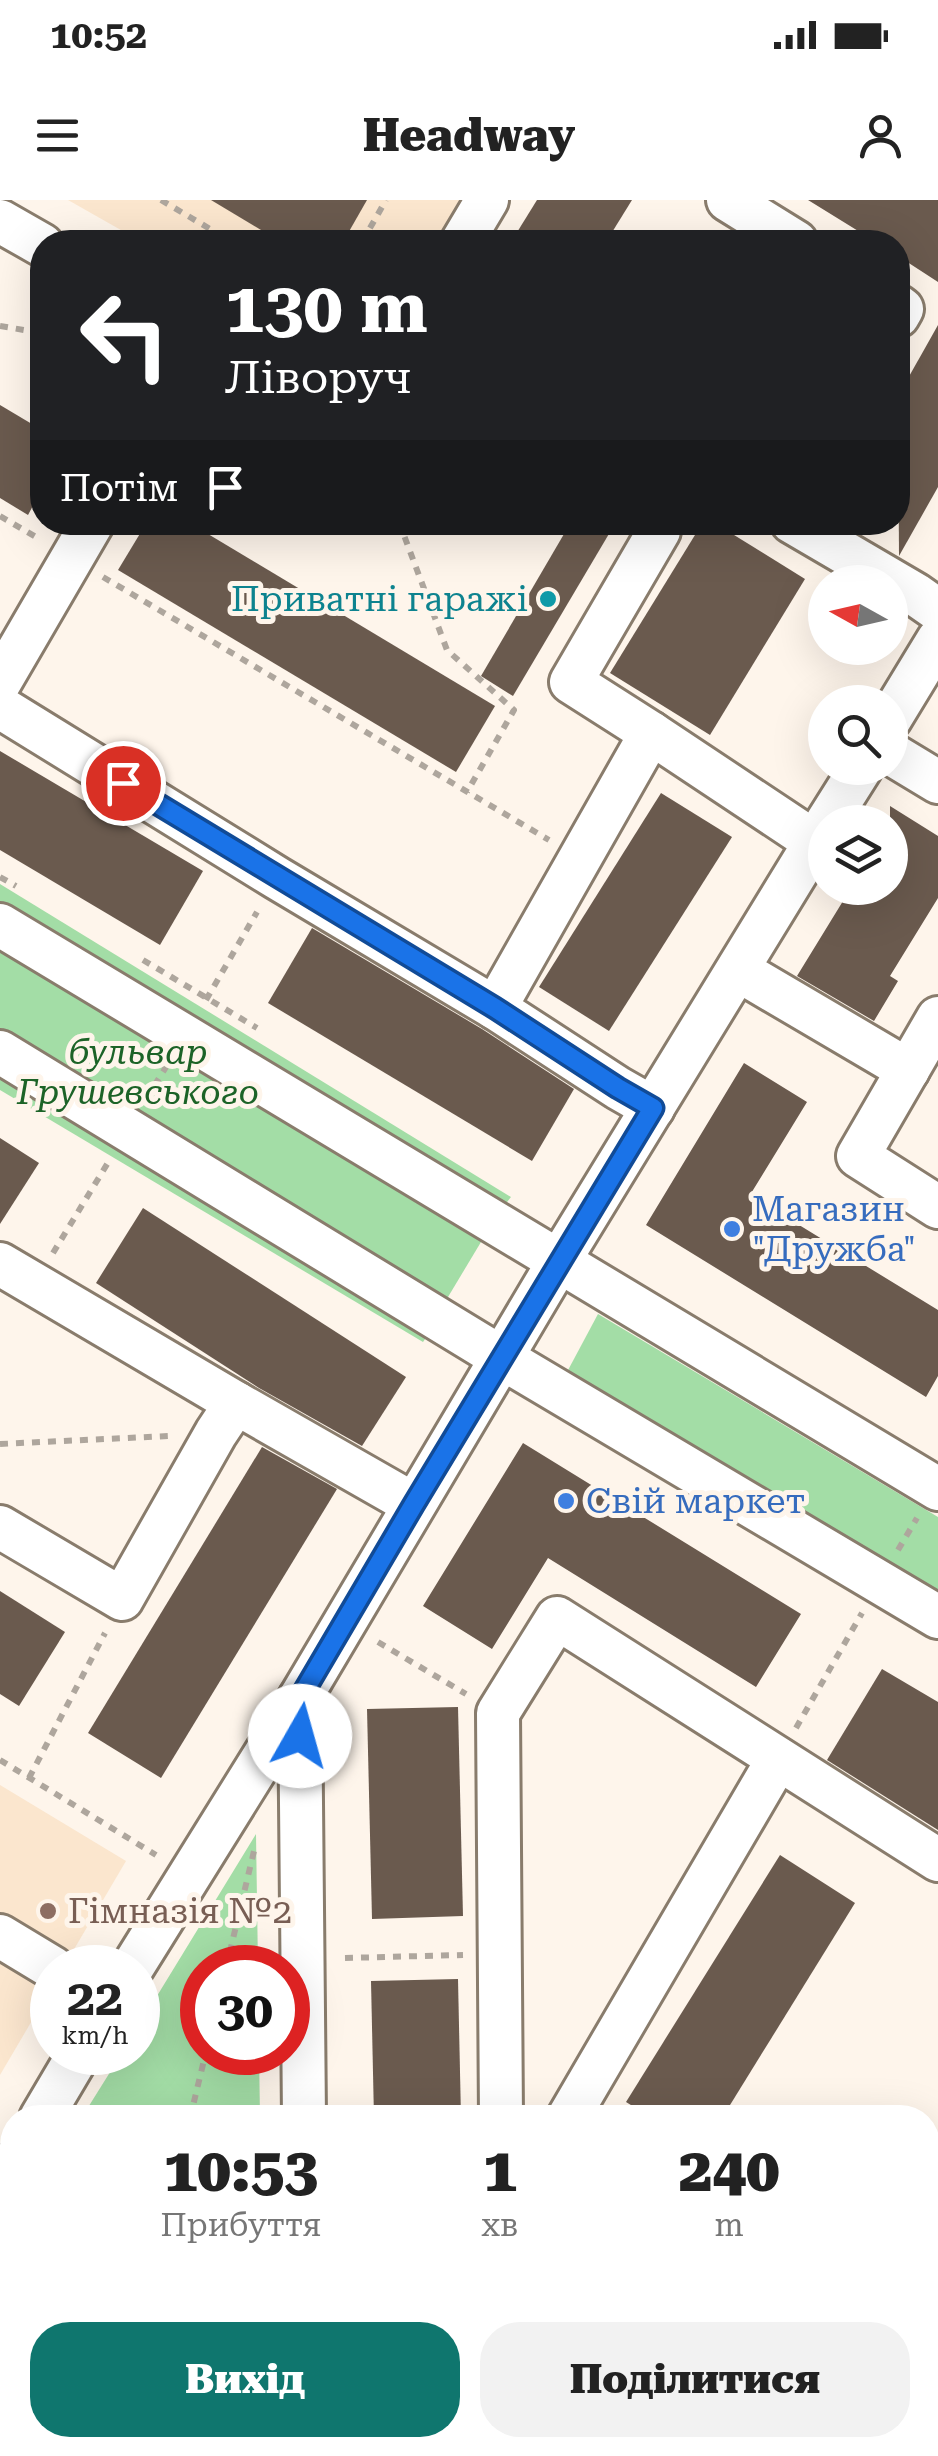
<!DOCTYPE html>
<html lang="uk">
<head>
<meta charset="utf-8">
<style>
  body { margin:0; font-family:"Roboto Serif",serif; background:#f2f2f2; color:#222; height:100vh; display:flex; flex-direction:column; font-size:38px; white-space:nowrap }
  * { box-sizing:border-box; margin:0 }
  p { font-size:32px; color:#767676 }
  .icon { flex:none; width:55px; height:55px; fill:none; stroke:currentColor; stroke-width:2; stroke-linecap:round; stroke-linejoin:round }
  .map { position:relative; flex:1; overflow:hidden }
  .panel { position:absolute; left:0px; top:1905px; width:940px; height:352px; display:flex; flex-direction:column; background:#fff; border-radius:40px 40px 0 0; box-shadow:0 10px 40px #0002 }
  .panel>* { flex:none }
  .banner { position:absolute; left:30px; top:30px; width:880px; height:305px; border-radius:40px; box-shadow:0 10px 40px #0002; background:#202124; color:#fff; overflow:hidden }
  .needle { width:65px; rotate:278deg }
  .controls { position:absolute; left:808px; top:365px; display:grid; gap:20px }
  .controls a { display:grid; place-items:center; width:100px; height:100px; border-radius:50%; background:#fff; box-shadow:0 10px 40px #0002; font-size:50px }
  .speed { position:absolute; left:30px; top:1745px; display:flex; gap:20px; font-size:50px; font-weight:700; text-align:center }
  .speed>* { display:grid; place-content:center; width:130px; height:130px; border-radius:50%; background:#fff; box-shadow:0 10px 40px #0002; line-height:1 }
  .speed small { font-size:25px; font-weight:400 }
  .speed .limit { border:15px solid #d22; background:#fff; color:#111 }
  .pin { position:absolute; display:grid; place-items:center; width:85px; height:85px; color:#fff; margin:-42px; border:5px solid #fff; border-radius:50%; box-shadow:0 2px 10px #0007 }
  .me { position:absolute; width:110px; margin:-55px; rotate:7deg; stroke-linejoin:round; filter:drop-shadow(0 0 8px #0008) }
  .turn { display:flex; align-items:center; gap:35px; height:210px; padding:0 30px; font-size:45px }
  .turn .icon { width:130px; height:130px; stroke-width:2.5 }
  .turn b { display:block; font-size:70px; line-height:85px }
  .then { display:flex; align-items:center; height:95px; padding:0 30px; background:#0003; gap:20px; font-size:38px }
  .eta { display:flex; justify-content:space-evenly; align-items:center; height:170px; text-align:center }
  .eta b { font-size:60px; font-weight:800; line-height:70px }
  .button { display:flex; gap:20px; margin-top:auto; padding:20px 30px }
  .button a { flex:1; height:115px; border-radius:40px; background:#0f766e; color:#fff; font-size:40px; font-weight:800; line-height:115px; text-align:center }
  .button a+a { background:#f2f2f2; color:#222 }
  .status { display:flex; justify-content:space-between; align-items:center; height:70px; padding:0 50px; background:#fff; direction:ltr }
  .status svg { height:28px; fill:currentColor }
  header { display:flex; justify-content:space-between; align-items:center; height:130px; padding:0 30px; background:#fff; font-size:45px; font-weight:800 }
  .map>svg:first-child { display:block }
  .built { fill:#fbe6ce }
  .green { fill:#a3dda6 }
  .building { fill:#6a5a4e }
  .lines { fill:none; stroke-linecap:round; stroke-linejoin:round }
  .minor-casing { stroke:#897c6c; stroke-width:48 }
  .path { stroke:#aea69d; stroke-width:6; stroke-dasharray:8 8; stroke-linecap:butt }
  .minor { stroke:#fff; stroke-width:42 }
  .route-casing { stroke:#114b97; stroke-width:25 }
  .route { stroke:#1a73e8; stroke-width:18 }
  .culture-dot { fill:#0f9aa8; stroke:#fef5eb; stroke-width:4 }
  .shop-dot { fill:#3f7fe0; stroke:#fef5eb; stroke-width:4 }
  .education-dot { fill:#8d6e63; stroke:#fef5eb; stroke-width:4 }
  .labels { text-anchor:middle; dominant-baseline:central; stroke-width:10; stroke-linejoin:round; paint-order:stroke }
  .culture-label { font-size:35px; fill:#0d838f; stroke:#fef5eb; text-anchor:end }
  .park-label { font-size:35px; font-style:italic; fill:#1c6327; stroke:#fef5eb }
  .shop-label { font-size:35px; fill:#366cbe; stroke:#fef5eb; text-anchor:start }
  .education-label { font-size:35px; fill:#785e54; stroke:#fef5eb; text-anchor:start }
</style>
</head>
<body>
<div class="status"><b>10:52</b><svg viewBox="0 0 49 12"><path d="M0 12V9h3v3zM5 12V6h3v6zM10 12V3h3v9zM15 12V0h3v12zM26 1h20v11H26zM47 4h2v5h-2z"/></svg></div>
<header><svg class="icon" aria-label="menu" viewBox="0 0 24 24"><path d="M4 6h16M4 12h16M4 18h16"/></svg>Headway<svg class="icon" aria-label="person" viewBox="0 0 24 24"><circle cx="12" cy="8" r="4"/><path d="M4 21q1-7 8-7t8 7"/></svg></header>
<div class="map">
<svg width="938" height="2256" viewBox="0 0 938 2256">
  <rect width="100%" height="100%" fill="#fef5eb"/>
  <g class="built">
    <path d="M68,0H463L438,42H142Z"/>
    <path d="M0,1585L126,1661L0,1875Z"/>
  </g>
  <g class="green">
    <path d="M0,684L511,997L497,1015L0,710Z"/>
    <path d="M0,744L484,1037L445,1102L0,833Z"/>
    <path d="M0,864L434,1126L423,1142L0,890Z"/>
    <path d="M598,1114L938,1317V1394L567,1172Z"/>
    <path d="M256,1634L258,1767L202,1768V1852L259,1853L260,1917H82L122,1853L138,1852V1827Z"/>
    <path d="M12,2031V2245H264V2256H0V2052Z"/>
  </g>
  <g class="building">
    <path d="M211,0H367L343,42H281Z"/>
    <path d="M537,0H632L606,42H511Z"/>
    <path d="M808,0H938V82L898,56V42H876Z"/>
    <path d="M938,125V287L899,356L898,196Z"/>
    <path d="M0,205L42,230V289L28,315L0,298Z"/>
    <path d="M147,322H188L495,506L456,572L118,370Z"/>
    <path d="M571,322H616L513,496L481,476Z"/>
    <path d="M703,322H713L805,379L710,535L610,473Z"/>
    <path d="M0,551L203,671L160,745L0,650Z"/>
    <path d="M661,593L732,637L609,831L539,787Z"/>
    <path d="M890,606L938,636V698L890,776L898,781L874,821L797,776L851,688H890Z"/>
    <path d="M312,728L482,829L574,889L532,961L268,803Z"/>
    <path d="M744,863L807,902L750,995L938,1110V1176L926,1197L646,1025Z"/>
    <path d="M0,938L39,963L0,1024Z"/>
    <path d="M143,1008L406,1177L362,1246L259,1188L96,1083Z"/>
    <path d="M523,1243L801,1414L756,1487L548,1358L492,1449L423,1406Z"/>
    <path d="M262,1247L337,1289L161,1578L88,1533Z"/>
    <path d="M0,1391L65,1432L19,1506L0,1494Z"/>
    <path d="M882,1469L938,1502V1630L827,1560Z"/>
    <path d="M458,1507L463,1716L372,1719L367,1509Z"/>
    <path d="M780,1655L855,1703L722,1918H652L626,1902Z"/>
    <path d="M458,1779L461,1918H374L371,1781Z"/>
  </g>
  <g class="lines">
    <defs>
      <g id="minor">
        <path d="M728,0L796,42"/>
        <path d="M0,21L42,45"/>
        <path d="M462,42L487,0"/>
        <path d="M898,106L902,109L898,116"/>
        <path d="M792,322L915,394L938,410"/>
        <path d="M0,482L93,322"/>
        <path d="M0,507L277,678L495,808L618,888L653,908"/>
        <path d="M890,519L938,440"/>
        <path d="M651,533L571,482L659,331"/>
        <path d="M890,553L938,582"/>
        <path d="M827,622L861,568"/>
        <path d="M0,725L938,1289"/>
        <path d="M738,770L908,870"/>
        <path d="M495,808L651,533L815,642"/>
        <path d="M938,818L858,956L938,1007"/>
        <path d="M0,852L502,1158L938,1417"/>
        <path d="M0,1064L236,1203L413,1304"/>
        <path d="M0,1327L122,1399L216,1233L236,1203"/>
        <path d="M300,1498L304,1918"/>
        <path d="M0,1736L53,1768"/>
        <path d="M132,1768L300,1498L559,1061L825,626"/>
        <path d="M41,1918L80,1852"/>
        <path d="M501,1918L498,1513L557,1418L938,1660"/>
        <path d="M568,1918L778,1559"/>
        <path d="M0,1984L12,1964"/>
        <path d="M928,2031L938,2012"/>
        <path d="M306,2245V2256"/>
        <path d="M504,2245V2256"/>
      </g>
    </defs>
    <use href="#minor" class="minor-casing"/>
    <g class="path">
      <path d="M161,0L232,42"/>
      <path d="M362,42L386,0"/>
      <path d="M0,126L42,133"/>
      <path d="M0,316L41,340"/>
      <path d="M399,322L447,450L514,510L467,592"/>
      <path d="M103,377L549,640"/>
      <path d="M0,677L16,686"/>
      <path d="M143,760L257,828"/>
      <path d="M206,800L257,712"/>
      <path d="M146,899L166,867"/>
      <path d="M53,1053L109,961"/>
      <path d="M0,1244L169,1236"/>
      <path d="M898,1350L917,1318"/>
      <path d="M378,1442L466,1494"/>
      <path d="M796,1528L862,1413"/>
      <path d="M0,1560L156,1655"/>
      <path d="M29,1578L105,1433"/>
      <path d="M345,1758L463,1755"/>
      <path d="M226,1768L254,1651"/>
      <path d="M190,1918L206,1852"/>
      <path d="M928,2200L938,2206"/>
      <path d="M41,2256L48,2245"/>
      <path d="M149,2256V2245"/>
    </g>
    <use href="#minor" class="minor"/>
  </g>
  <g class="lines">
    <defs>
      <path id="route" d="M123,583L495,808L618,888L653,908L414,1304L300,1498V1536"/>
    </defs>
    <use href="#route" class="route-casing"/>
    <use href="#route" class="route"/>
  </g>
  <circle class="culture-dot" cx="548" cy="399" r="10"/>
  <g class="shop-dot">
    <circle cx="732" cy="1029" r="10"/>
    <circle cx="566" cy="1301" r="10"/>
  </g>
  <circle class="education-dot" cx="48" cy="1711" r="10"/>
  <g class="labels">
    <g class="culture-label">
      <text x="528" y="399">Приватні гаражі</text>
    </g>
    <g class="park-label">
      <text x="138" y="852">бульвар<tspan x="138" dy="40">Грушевського</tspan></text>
    </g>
    <g class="shop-label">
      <text x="752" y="1009">Магазин<tspan x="752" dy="40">"Дружба"</tspan></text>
      <text x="586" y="1301">Свiй маркет</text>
    </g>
    <g class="education-label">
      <text x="68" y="1711">Гімназія №2</text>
    </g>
  </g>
</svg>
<div class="controls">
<a><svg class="needle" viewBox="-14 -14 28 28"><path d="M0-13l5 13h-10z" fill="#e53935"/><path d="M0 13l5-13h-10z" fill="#767676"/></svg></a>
<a><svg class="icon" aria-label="search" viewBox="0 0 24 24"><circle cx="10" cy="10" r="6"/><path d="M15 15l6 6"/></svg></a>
<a><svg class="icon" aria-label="layers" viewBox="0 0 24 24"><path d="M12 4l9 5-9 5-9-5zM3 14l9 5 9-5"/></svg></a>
</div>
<div class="speed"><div>22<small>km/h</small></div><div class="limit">30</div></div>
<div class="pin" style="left:123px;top:583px;background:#d93025"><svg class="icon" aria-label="arrive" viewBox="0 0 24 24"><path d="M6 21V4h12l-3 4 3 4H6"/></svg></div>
<svg class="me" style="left:300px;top:1536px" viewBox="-20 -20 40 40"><circle r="19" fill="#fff"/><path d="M0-13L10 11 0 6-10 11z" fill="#1a73e8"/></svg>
<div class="banner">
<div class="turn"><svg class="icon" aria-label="left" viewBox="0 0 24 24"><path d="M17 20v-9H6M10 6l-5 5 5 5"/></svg><div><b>130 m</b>Ліворуч</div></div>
<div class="then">Потім<svg class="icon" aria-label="arrive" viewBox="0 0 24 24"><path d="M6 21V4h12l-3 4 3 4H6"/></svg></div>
</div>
<section class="panel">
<div class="eta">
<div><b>10:53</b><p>Прибуття</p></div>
<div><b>1</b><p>хв</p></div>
<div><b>240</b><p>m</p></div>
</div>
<div class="button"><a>Вихід</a><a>Поділитися</a></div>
</section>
</div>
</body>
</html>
